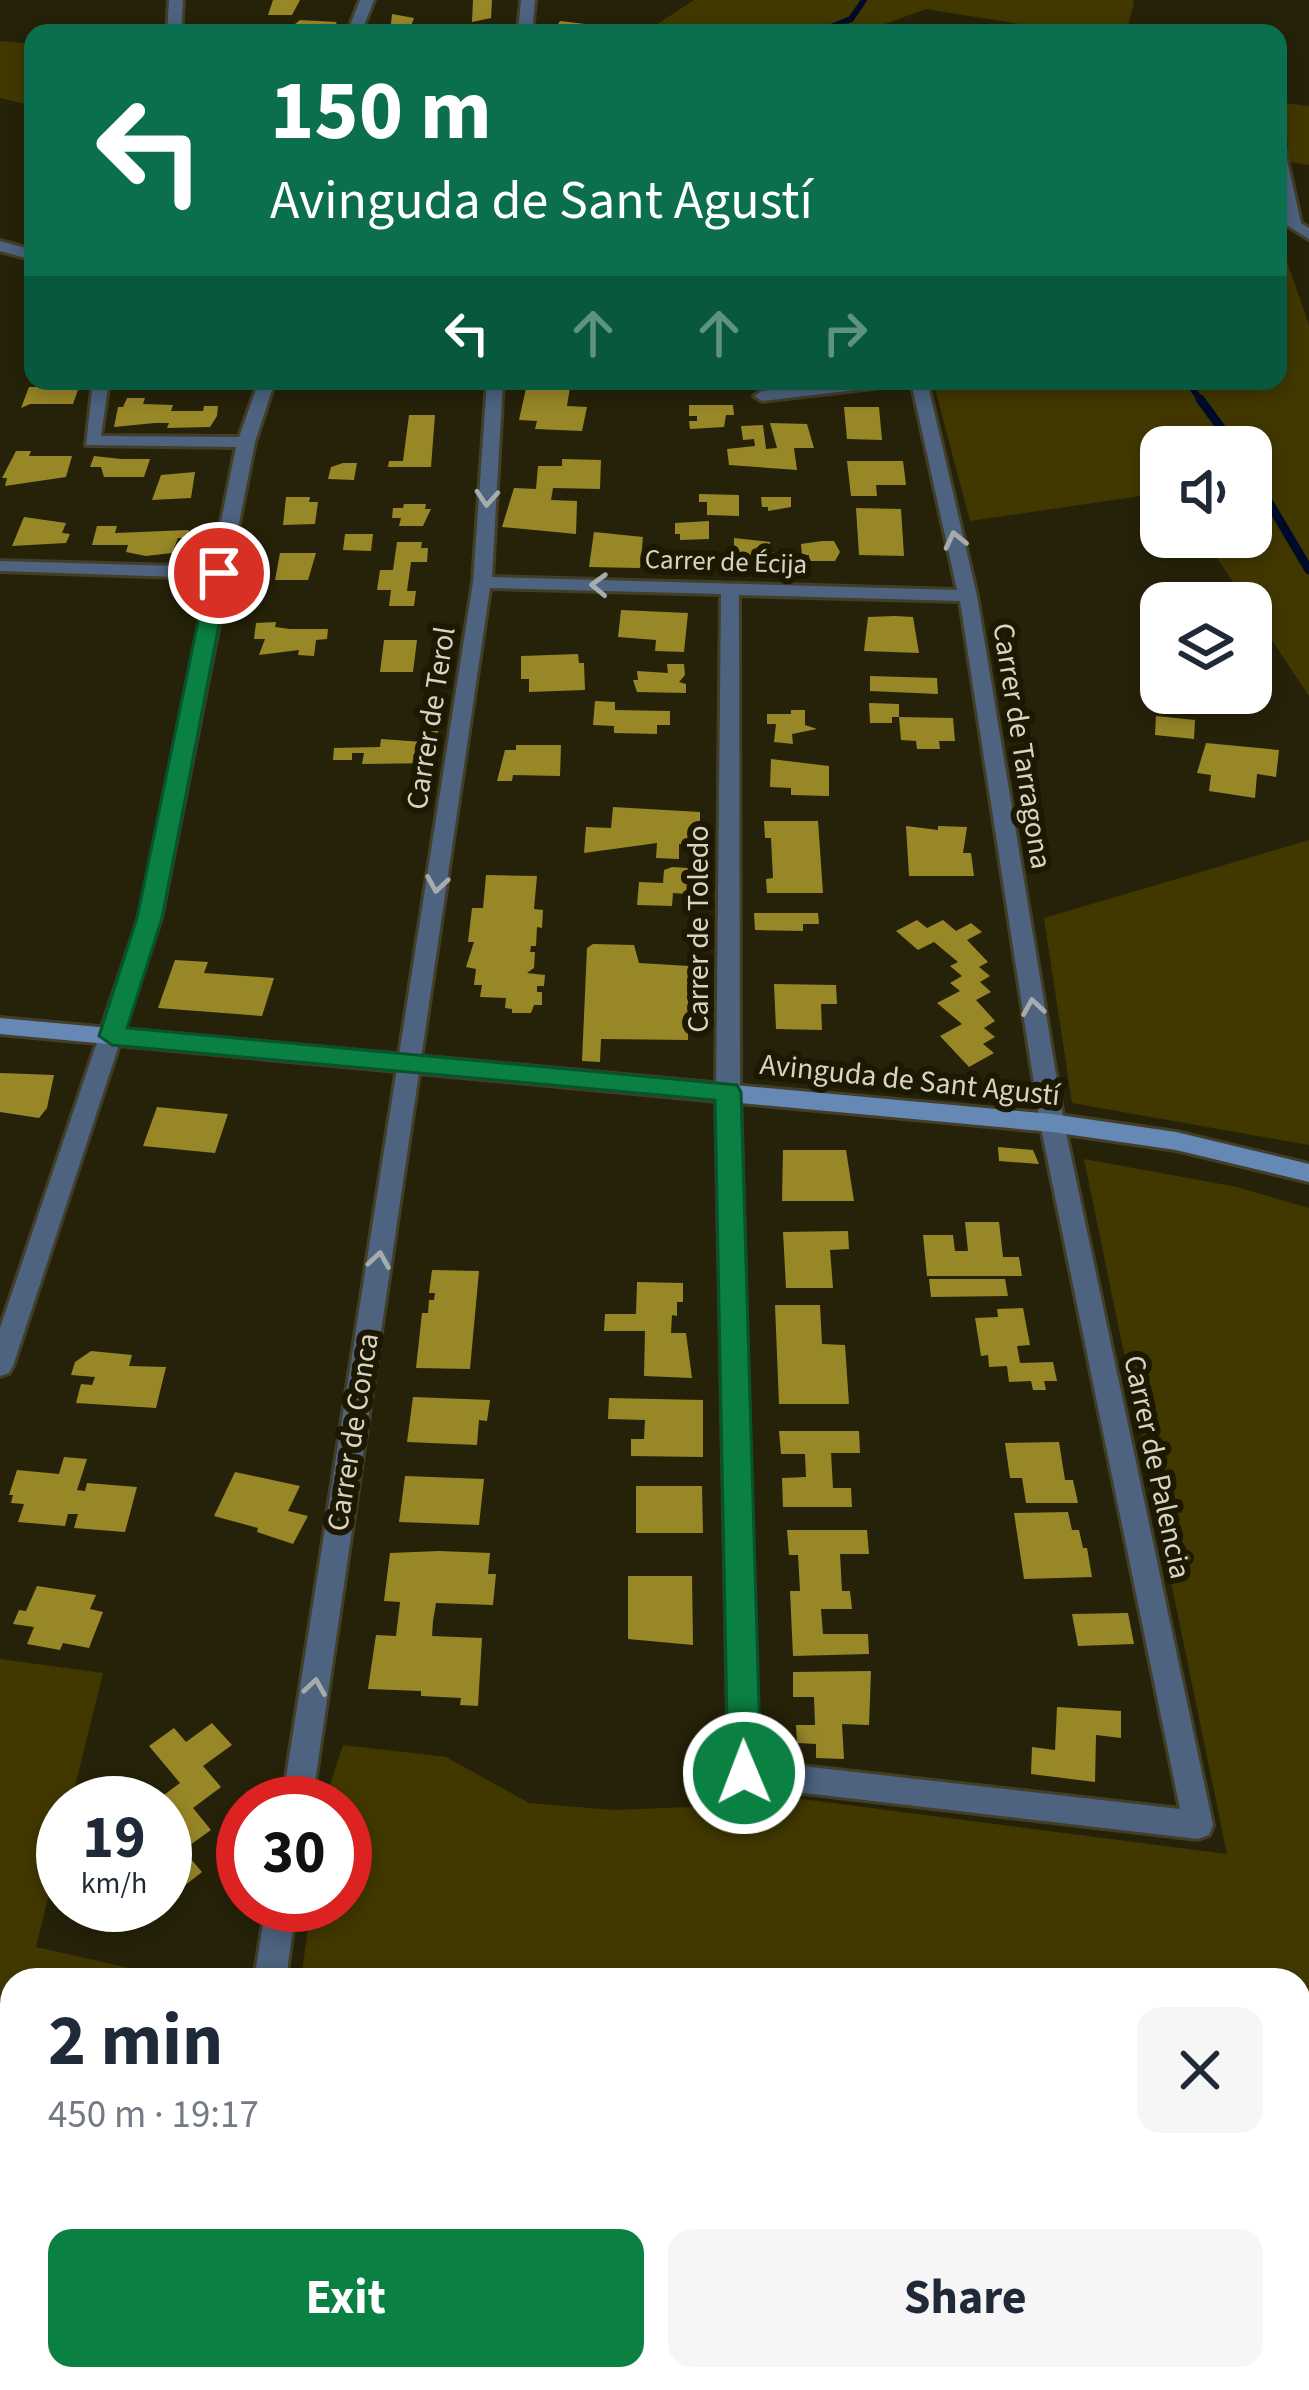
<!DOCTYPE html>
<html lang="en">
<head>
<meta charset="utf-8">
<style>
  body { margin:0; font-family:"Source Sans 3",sans-serif; background:#f6f6f7; color:#1f2937; height:100vh; display:flex; flex-direction:column; font-size:45px; white-space:nowrap }
  * { box-sizing:border-box; margin:0 }
  p { font-size:39px; color:#747a83 }
  .icon { flex:none; width:66px; height:66px; fill:none; stroke:currentColor; stroke-width:2; stroke-linecap:round; stroke-linejoin:round }
  .map { position:relative; flex:1; overflow:hidden }
  .panel { position:absolute; left:0px; top:1968px; width:1311px; height:423px; display:flex; flex-direction:column; background:#fff; border-radius:36px 36px 0 0; box-shadow:0 6px 18px #0003 }
  .panel>* { flex:none }
  .banner { position:absolute; left:24px; top:24px; width:1263px; height:366px; border-radius:24px; box-shadow:0 6px 18px #0003; background:#0b6e4f; color:#fff; overflow:hidden }
  .buttons { position:absolute; left:1140px; top:426px; display:grid; gap:24px }
  .buttons a { display:grid; place-items:center; width:132px; height:132px; border-radius:24px; background:#fff; box-shadow:0 6px 18px #0003; font-size:60px }
  .speed { position:absolute; left:36px; top:1776px; display:flex; gap:24px; font-size:60px; font-weight:700; text-align:center }
  .speed>* { display:grid; place-content:center; width:156px; height:156px; border-radius:50%; background:#fff; box-shadow:0 6px 18px #0003; line-height:1 }
  .speed small { font-size:30px; font-weight:400 }
  .speed .limit { border:18px solid #d22; background:#fff; color:#111 }
  .pin { position:absolute; display:grid; place-items:center; width:102px; height:102px; color:#fff; margin:-51px; border:6px solid #fff; border-radius:50%; box-shadow:0 3px 12px #0007 }
  .me { position:absolute; width:132px; margin:-66px; rotate:359deg; stroke-linejoin:round; filter:drop-shadow(0 0 9px #0008) }
  .turn { display:flex; align-items:center; gap:42px; height:252px; padding:0 48px; font-size:54px }
  .turn .icon { width:156px; height:156px; stroke-width:2.5 }
  .turn b { display:block; font-size:84px; line-height:102px }
  .lanes { display:flex; align-items:center; height:114px; padding:0 48px; background:#0003; justify-content:center; gap:60px; direction:ltr }
  .lanes .off { opacity:.35 }
  .round { display:grid; place-items:center; flex:none; width:126px; height:126px; border-radius:24px; background:#f6f6f7 }
  .overview { display:flex; align-items:center; justify-content:space-between; height:204px; padding:0 48px }
  h1 { font-size:72px; font-weight:700; line-height:90px }
  .button { display:flex; gap:24px; margin-top:auto; padding:24px 48px }
  .button a { flex:1; height:138px; border-radius:24px; background:#0b8043; color:#fff; font-size:48px; font-weight:700; line-height:138px; text-align:center }
  .button a+a { background:#f6f6f7; color:#1f2937 }
  .map>svg:first-child { display:block }
  .green { fill:#413800 }
  .lines { fill:none; stroke-linecap:round; stroke-linejoin:round }
  .stream-far1 { stroke:#000b29; stroke-width:6 }
  .stream { stroke:#000b29; stroke-width:9 }
  .building { fill:#988727 }
  .street-casing { stroke:#423e27; stroke-width:6 }
  .secondary-casing { stroke:#423e27; stroke-width:6 }
  .street { fill:#4d637f; fill-rule:evenodd }
  .secondary { fill:#6588b4; fill-rule:evenodd }
  .oneway { stroke:#a6acac }
  .route { fill:#0b8043; stroke:#07532c; stroke-width:3 }
  .labels { text-anchor:middle; dominant-baseline:central; stroke-width:12; stroke-linejoin:round; paint-order:stroke }
  .far-street-label { font-size:27px; fill:#d6d4c5; stroke:#1d1802 }
  .street-label { font-size:30px; fill:#d6d4c5; stroke:#1d1802 }
</style>
</head>
<body>
<div class="map">
<svg width="1309" height="2390" viewBox="0 0 1309 2390">
  <rect width="100%" height="100%" fill="#262209"/>
  <g class="green">
    <path d="M694,0H1133L1134,3L1126,33H1075L926,9L860,33H644Z"/>
    <path d="M0,41L33,44V106L0,98Z"/>
    <path d="M1286,103L1309,106V165L1288,162Z"/>
    <path d="M1278,250H1283L1309,325V696L1203,537H1251V447H1161V493L970,521L933,381H1278Z"/>
    <path d="M1309,840V1145L1072,1103L1044,918Z"/>
    <path d="M1084,1159L1237,1187L1309,1208V2390H250L252,2379H1299V1980H301L311,1905H345V1803H324L343,1745L446,1757L529,1803L615,1810L738,1805L763,1794L1227,1854Z"/>
    <path d="M0,1659L103,1673L71,1803H63V1836L36,1947L183,1980H12V2379H182L180,2390H0Z"/>
  </g>
  <g class="lines">
    <g class="stream-far1">
      <path d="M816,33L851,19L864,0"/>
      <path d="M1187,381L1202,402"/>
    </g>
    <g class="stream">
      <path d="M1200,399L1235,447"/>
      <path d="M1251,472L1309,570"/>
    </g>
  </g>
  <g class="building">
    <path d="M273,0H300L292,15H268Z"/>
    <path d="M473,0H492L491,18L472,22Z"/>
    <path d="M392,14L414,18L409,32L390,33Z"/>
    <path d="M300,20L337,22L331,33H284Z"/>
    <path d="M560,21L618,28L615,33H552Z"/>
    <path d="M535,381H571L567,406L587,407L582,431L535,429L537,421L519,420L527,384Z"/>
    <path d="M29,387H79L73,404H30L21,408Z"/>
    <path d="M127,398H145L143,404L173,405L171,411H203L204,406H218L217,416L210,427L167,428L169,423H155L114,427L118,407H123Z"/>
    <path d="M689,405H733L734,415H726L724,427L690,429L689,421H697V416H689Z"/>
    <path d="M844,407H879L882,440L847,439Z"/>
    <path d="M409,415H435L431,467H388L389,461H403Z"/>
    <path d="M770,423L807,424L814,448H794L797,470L729,465L727,449L755,446L754,439L743,440L741,426L763,425L766,449L777,448Z"/>
    <path d="M16,451H31L29,456H72L66,477L5,486L7,478H2Z"/>
    <path d="M94,456L121,459H150L144,477H104L101,467H90Z"/>
    <path d="M562,459L601,460L600,489L553,488L551,500L577,501L576,534L502,527L514,488L536,489L538,466H562Z"/>
    <path d="M847,461H903L906,485H876L877,496H851Z"/>
    <path d="M343,463H357L354,480L328,479L331,467Z"/>
    <path d="M195,472L191,498L152,500L161,475Z"/>
    <path d="M699,494L739,495V516L707,515V502H699Z"/>
    <path d="M286,497H310L309,502H318L315,524L283,525Z"/>
    <path d="M761,497H791V507L768,511V507H762Z"/>
    <path d="M404,504H426L425,509H431L423,526H399L401,518H392L393,508H403Z"/>
    <path d="M856,508L901,509L904,556L859,555Z"/>
    <path d="M24,517L66,523L62,533L70,534L66,543L12,546Z"/>
    <path d="M709,521V539L680,540V534H675V523Z"/>
    <path d="M97,526H117L115,533L189,530L187,538H178L172,553L146,556L126,552L128,545H92Z"/>
    <path d="M594,532L643,537L640,568L589,567Z"/>
    <path d="M345,534H373L371,551L343,550Z"/>
    <path d="M734,538L770,542V551L779,555L764,554V562L741,561V556H734Z"/>
    <path d="M822,541H834L840,552L835,561H809V555H802L801,544Z"/>
    <path d="M397,542H422L421,548H428L427,562H411L407,591H416L414,606H389L391,590H377L380,570H393Z"/>
    <path d="M280,553H316L308,580H275Z"/>
    <path d="M621,610L688,613L684,652L655,651L656,640L618,637Z"/>
    <path d="M895,616L913,617L919,653L864,651L868,617Z"/>
    <path d="M276,622L275,627L290,629H328L327,639L316,640L314,656L298,655L299,650L259,655L265,639H254L256,623Z"/>
    <path d="M384,640H417L413,672H380Z"/>
    <path d="M578,654L579,663H584L585,690L529,692V679H521V656Z"/>
    <path d="M667,664H684L685,675L679,682L686,684V693L637,692L633,680H638L637,671L668,673Z"/>
    <path d="M870,676L937,678L938,694L870,691Z"/>
    <path d="M595,701L615,702V710L670,711V725H657V734L614,733V726L593,725Z"/>
    <path d="M869,703L899,704V717H892V723H870Z"/>
    <path d="M791,710H805V725L817,729L792,734L793,744L774,742L776,724H767V714H791Z"/>
    <path d="M1156,716L1195,720L1194,739L1155,735Z"/>
    <path d="M899,717L953,718L955,741H939L940,749H917L916,741L901,740Z"/>
    <path d="M438,729L436,763L362,764L364,753H352V760H333L334,748L380,747L381,739L423,742L424,730Z"/>
    <path d="M1206,743L1279,750L1276,777L1257,774L1255,798L1209,791L1211,775L1197,773Z"/>
    <path d="M516,745H561L560,776L513,775L512,781H497L505,750H516Z"/>
    <path d="M771,759L829,766V796L791,795V788L770,787Z"/>
    <path d="M613,807L700,812V844H679V859L656,858L657,843L584,853L586,827L611,828Z"/>
    <path d="M764,821H818L823,893H767L766,879L773,878L771,838H765Z"/>
    <path d="M906,826L938,830V826L967,827L963,853H971L974,876H909Z"/>
    <path d="M672,867L688,868L686,894L673,893L672,906L637,905L639,882L663,883L664,870Z"/>
    <path d="M486,875L537,876L534,909L543,910L542,928L537,927L536,946H531L530,952H535L534,968L527,973L545,975L544,986H537V992H542V1005H534L531,1013H512V1009L505,1008L506,998L480,997L482,985H474L476,969L466,967L474,942H468L472,908H483Z"/>
    <path d="M754,913H818L819,924H803V931L755,930Z"/>
    <path d="M917,920L927,928L943,920L956,931L971,923L982,932L967,940L988,962L979,967L990,976L980,982L991,992L976,1000L995,1021L984,1028L995,1037L983,1044L994,1053L969,1067L940,1036L962,1024L937,1003L960,991L950,983L962,976L950,966L958,962L934,942L918,950L896,931Z"/>
    <path d="M593,944L634,945L639,963L689,966L688,1040L601,1039L600,1062L582,1061L587,948Z"/>
    <path d="M175,960L208,962L204,973L274,978L262,1016L158,1008Z"/>
    <path d="M774,984L836,985L837,1004H821L822,1030L776,1029Z"/>
    <path d="M0,1073L54,1075L47,1108L39,1118L0,1112Z"/>
    <path d="M157,1107L228,1114L215,1153L143,1146Z"/>
    <path d="M998,1147L1033,1150L1039,1164L999,1161Z"/>
    <path d="M783,1150H846L854,1201H782Z"/>
    <path d="M965,1222H999L1003,1257H1019L1022,1276H927L923,1235H953L955,1251H968Z"/>
    <path d="M848,1231L849,1249L830,1250L833,1288H786L783,1232Z"/>
    <path d="M432,1270L479,1271L470,1369L416,1368L422,1313H428L429,1300H434L435,1293H429Z"/>
    <path d="M929,1279H1005L1008,1296L931,1297Z"/>
    <path d="M637,1282L683,1283V1302H677V1316L672,1315L671,1333H686L692,1378L644,1376L645,1331H604L605,1314H636Z"/>
    <path d="M775,1305H820L822,1344L845,1345L849,1404H779Z"/>
    <path d="M1023,1308L1030,1345L1017,1346L1020,1363L1053,1362L1057,1381H1044L1046,1390H1033L1031,1381L1009,1382L1007,1366L989,1367L988,1355L981,1356L975,1318L998,1317L997,1309Z"/>
    <path d="M91,1351L132,1355L129,1366L166,1367L156,1408L76,1403L81,1384L92,1385L95,1377L71,1375L75,1362Z"/>
    <path d="M413,1397L490,1400L487,1421L479,1420L477,1445L407,1442Z"/>
    <path d="M609,1398L703,1400V1457L631,1456V1439H644L645,1420L608,1419Z"/>
    <path d="M779,1431H859L860,1453H831L833,1488H851L852,1507H783L782,1478L806,1477L805,1454H781Z"/>
    <path d="M1059,1442L1065,1480H1073L1078,1503H1026L1022,1478H1010L1005,1443Z"/>
    <path d="M64,1457L87,1459L77,1490L85,1491L87,1483L137,1487L125,1532L74,1528L78,1514H68L65,1526L18,1522L24,1504L11,1503L13,1495H9L17,1470L59,1474Z"/>
    <path d="M235,1472L300,1486L288,1511L308,1516L293,1544L257,1532L258,1528L214,1516Z"/>
    <path d="M405,1476L484,1479L479,1525L399,1522Z"/>
    <path d="M636,1486H702L703,1533H636Z"/>
    <path d="M1068,1512L1072,1530H1079L1083,1548H1087L1092,1577L1024,1579L1014,1513Z"/>
    <path d="M787,1530H867L869,1554H840L842,1591H850L852,1609H821L823,1634H868L869,1654L793,1656L790,1591H800L798,1555H789Z"/>
    <path d="M439,1551L490,1553L488,1574H496L493,1605L436,1603L433,1621L432,1636L482,1638L478,1706L460,1705L461,1698L421,1696V1691L368,1689L376,1635L396,1636L400,1602L384,1601L390,1553Z"/>
    <path d="M628,1576H692L693,1645L628,1639Z"/>
    <path d="M37,1586L96,1595L90,1609L103,1612L89,1648L63,1643L60,1650L27,1644L34,1627L13,1624L19,1610L26,1611Z"/>
    <path d="M1128,1613L1134,1644L1078,1646L1072,1614Z"/>
    <path d="M871,1671L869,1725L842,1724L844,1759L816,1758V1744L797,1743L796,1725H815L814,1697H793V1672Z"/>
    <path d="M1057,1707L1121,1711V1738L1096,1735L1095,1782L1031,1774L1032,1747L1055,1750Z"/>
    <path d="M212,1723L232,1745L203,1766L221,1787L193,1808L211,1830L183,1850L202,1872L165,1901V1828L172,1823L165,1814V1803H153L180,1783L149,1746L174,1728L186,1742Z"/>
  </g>
  <g class="lines">
    <defs>
      <g id="street">
        <path d="M169,0H183L181,33H167Z"/>
        <path d="M360,0H374L361,33H347Z"/>
        <path d="M521,0H535L532,33H518Z"/>
        <path d="M1278,147L1285,151L1301,223L1309,228V239L1286,225L1278,185Z"/>
        <path d="M0,241L33,250V260L0,251Z"/>
        <path d="M93,381H109L101,436L239,437L259,381H275L255,442L161,918L13,1366L9,1373L0,1376V1328L139,918L209,578L0,571V561L212,567L236,447L86,445Z"/>
        <path d="M487,381H503L492,577L957,590L911,381H927L977,596L1064,1123L1213,1825L1209,1835L1198,1839L744,1786L734,1783L729,1773L716,1092L721,594L490,588L312,1803H282L473,582ZM739,595L960,601L1040,1123L1180,1809L758,1761L740,1092Z"/>
        <path d="M847,381H898L890,386L762,401L754,396L762,391Z"/>
        <path d="M266,1905H296L286,1980H254Z"/>
        <path d="M191,2379H225L223,2390H189Z"/>
      </g>
      <path id="secondary" d="M0,1018L1052,1114L1176,1132L1309,1164V1182L1176,1150L1052,1132L0,1034Z"/>
    </defs>
    <use href="#street" class="street-casing"/>
    <use href="#secondary" class="secondary-casing"/>
    <use href="#street" class="street"/>
    <use href="#secondary" class="secondary"/>
  </g>
  <defs><path id="oneway-chevron" d="M-2-3.5L2.5 0L-2 3.5" fill="none" stroke-width="1.6" stroke-linecap="round" stroke-linejoin="round" transform="scale(3)"/></defs>
  <g class="oneway">
    <use href="#oneway-chevron" transform="translate(487 498) rotate(94)"/>
    <use href="#oneway-chevron" transform="translate(955 540) rotate(-103)"/>
    <use href="#oneway-chevron" transform="translate(599 585) rotate(-178)"/>
    <use href="#oneway-chevron" transform="translate(437 884) rotate(99)"/>
    <use href="#oneway-chevron" transform="translate(1033 1007) rotate(-99)"/>
    <use href="#oneway-chevron" transform="translate(379 1260) rotate(-81)"/>
    <use href="#oneway-chevron" transform="translate(315 1687) rotate(-81)"/>
  </g>
  <path class="route" d="M219,567L229,573L162,918L127,1028L737,1085L741,1092L761,1773L756,1784L744,1788L733,1784L728,1773L715,1100L112,1045L99,1036L137,918L208,573Z"/>
  <g class="labels">
    <g class="far-street-label">
      <text transform="translate(726 562) rotate(2)">Carrer de Écija</text>
    </g>
    <g class="street-label">
      <text transform="translate(431 718) rotate(-81)">Carrer de Terol</text>
      <text transform="translate(1022 746) rotate(81)">Carrer de Tarragona</text>
      <text transform="translate(698 929) rotate(-90)">Carrer de Toledo</text>
      <text transform="translate(910 1080) rotate(6)">Avinguda de Sant Agustí</text>
      <text transform="translate(353 1432) rotate(-81)">Carrer de Conca</text>
      <text transform="translate(1157 1467) rotate(78)">Carrer de Palencia</text>
    </g>
  </g>
</svg>
<div class="buttons">
<a><svg class="icon" aria-label="sound" viewBox="0 0 24 24"><path d="M4 9h4l5-4v14l-5-4H4zM17 9q2 3 0 6"/></svg></a>
<a><svg class="icon" aria-label="layers" viewBox="0 0 24 24"><path d="M12 4l9 5-9 5-9-5zM3 14l9 5 9-5"/></svg></a>
</div>
<div class="speed"><div>19<small>km/h</small></div><div class="limit">30</div></div>
<div class="pin" style="left:219px;top:573px;background:#d93025"><svg class="icon" aria-label="arrive" viewBox="0 0 24 24"><path d="M6 21V4h12l-3 4 3 4H6"/></svg></div>
<svg class="me" style="left:744px;top:1773px" viewBox="-20 -20 40 40"><circle r="17" fill="#0b8043" stroke="#fff" stroke-width="3"/><path d="M0-11L8 9 0 5-8 9z" fill="#fff"/></svg>
<div class="banner">
<div class="turn"><svg class="icon" aria-label="left" viewBox="0 0 24 24"><path d="M17 20v-9H6M10 6l-5 5 5 5"/></svg><div><b>150 m</b>Avinguda de Sant Agustí</div></div>
<div class="lanes"><svg class="icon" aria-label="left" viewBox="0 0 24 24"><path d="M17 20v-9H6M10 6l-5 5 5 5"/></svg><svg class="icon off" aria-label="ahead" viewBox="0 0 24 24"><path d="M12 20V5M6 11l6-6 6 6"/></svg><svg class="icon off" aria-label="ahead" viewBox="0 0 24 24"><path d="M12 20V5M6 11l6-6 6 6"/></svg><svg class="icon off" aria-label="right" viewBox="0 0 24 24"><path d="M7 20v-9h11M14 6l5 5-5 5"/></svg></div>
</div>
<section class="panel">
<div class="overview"><div><h1>2 min</h1><p>450 m · 19:17</p></div><a class="round"><svg class="icon" aria-label="close" viewBox="0 0 24 24"><path d="M6 6l12 12M18 6L6 18"/></svg></a></div>
<div class="button"><a>Exit</a><a>Share</a></div>
</section>
</div>
</body>
</html>
